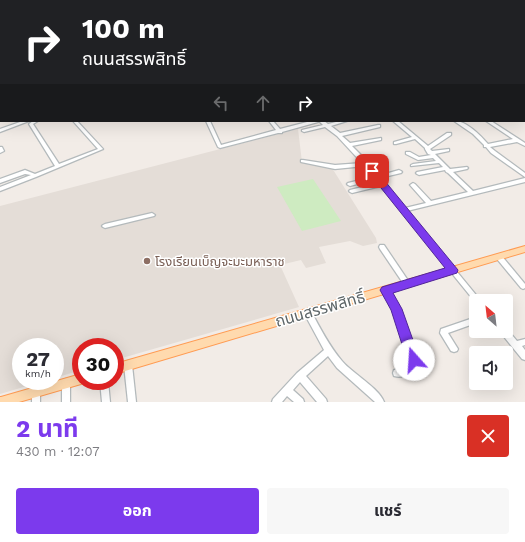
<!DOCTYPE html>
<html lang="th">
<head>
<meta charset="utf-8">
<style>
  body { margin:0; font-family:"Work Sans","Noto Sans Thai",sans-serif; background:#f7f7f7; color:#2b2b33; height:100vh; display:flex; flex-direction:column; font-size:15px; white-space:nowrap }
  * { box-sizing:border-box; margin:0 }
  p { font-size:13px; color:#7c7c81 }
  .icon { flex:none; width:22px; height:22px; fill:none; stroke:currentColor; stroke-width:2; stroke-linecap:round; stroke-linejoin:round }
  .map { position:relative; height:402px; overflow:hidden }
  .panel { display:flex; flex-direction:column; background:#fff; flex:1 }
  .panel>* { flex:none }
  .hud { position:absolute; left:0px; top:0px; width:525px; height:122px; box-shadow:0 4px 16px #0002; background:#202124; color:#fff; overflow:hidden }
  .needle { width:26px; rotate:332deg }
  .controls { position:absolute; left:469px; top:294px; display:grid; gap:8px }
  .controls a { display:grid; place-items:center; width:44px; height:44px; border-radius:4px; background:#fff; box-shadow:0 4px 16px #0002; font-size:20px }
  .speed { position:absolute; left:12px; top:338px; display:flex; gap:8px; font-size:20px; font-weight:700; text-align:center }
  .speed>* { display:grid; place-content:center; width:52px; height:52px; border-radius:50%; background:#fff; box-shadow:0 4px 16px #0002; line-height:1 }
  .speed small { font-size:10px; font-weight:400 }
  .speed .limit { border:6px solid #d22; background:#fff; color:#111 }
  .pin { position:absolute; display:grid; place-items:center; width:34px; height:34px; color:#fff; margin:-17px; border-radius:8px; box-shadow:0 2px 6px #0006 }
  .me { position:absolute; width:44px; margin:-22px; rotate:341deg; stroke-linejoin:round; filter:drop-shadow(0 0 3px #0008) }
  .turn { display:flex; align-items:center; gap:14px; height:84px; padding:0 16px; font-size:18px }
  .turn .icon { width:52px; height:52px; stroke-width:2.5 }
  .turn b { display:block; font-size:28px; line-height:34px }
  .lanes { display:flex; align-items:center; height:38px; padding:0 16px; background:#0003; justify-content:center; gap:20px; direction:ltr }
  .lanes .off { opacity:.35 }
  .round { display:grid; place-items:center; flex:none; width:42px; height:42px; border-radius:4px; background:#f7f7f7 }
  .overview { display:flex; align-items:center; justify-content:space-between; height:68px; padding:0 16px }
  h1 { font-size:24px; font-weight:700; line-height:30px; color:#7c3aed }
  .cta { display:flex; gap:8px; margin-top:auto; padding:8px 16px }
  .cta a { flex:1; height:46px; border-radius:4px; background:#7c3aed; color:#fff; font-size:16px; font-weight:700; line-height:46px; text-align:center }
  .cta a+a { background:#f7f7f7; color:#2b2b33 }
  .map>svg:first-child { display:block }
  .education { fill:#e4ddd7 }
  .green { fill:#ceebc1 }
  .lines { fill:none; stroke-linecap:round; stroke-linejoin:round }
  .minor-casing { stroke:#b4babc; stroke-width:2.5 }
  .major-casing { stroke:#ff9b52; stroke-width:2 }
  .minor { fill:#fff; fill-rule:evenodd }
  .major { fill:#ffdaae; fill-rule:evenodd }
  .route { fill:#7c3aed; stroke:#51269a }
  .education-dot { fill:#8d6e63; stroke:#fff; stroke-width:1.5 }
  .labels { text-anchor:middle; dominant-baseline:central; stroke-width:3; stroke-linejoin:round; paint-order:stroke }
  .education-label { font-size:13px; fill:#785e54; stroke:#fff; text-anchor:start }
  .near-street-label { font-size:16px; fill:#5e6668; stroke:#fff }
</style>
</head>
<body>
<div class="map">
<svg width="525" height="402" viewBox="0 0 525 402">
  <rect width="100%" height="100%" fill="#f2ece7"/>
  <path class="education" d="M298,129L302,162L332,168L376,238L377,243L363,246L350,241L319,247L326,263L306,268L301,260L280,265L299,307L115,360V347H81V370L55,378V347H21V381H44L0,394V206Z"/>
  <path class="green" d="M313,179L341,221L302,231L277,187Z"/>
  <g class="lines">
    <defs>
      <g id="minor">
        <path d="M11,0H40L33,1H10Z"/>
        <path d="M49,0H51L50,1H48Z"/>
        <path d="M127,0H129L128,1H126Z"/>
        <path d="M154,0H156L155,1H153Z"/>
        <path d="M476,0H478L477,1H475Z"/>
        <rect x="0" y="4" width="1" height="3"/>
        <rect x="524" y="13" width="1" height="3"/>
        <rect x="0" y="17" width="1" height="2"/>
        <rect x="0" y="21" width="1" height="2"/>
        <rect x="0" y="26" width="1" height="2"/>
        <rect x="524" y="26" width="1" height="2"/>
        <rect x="0" y="32" width="1" height="2"/>
        <rect x="0" y="42" width="1" height="2"/>
        <path d="M23,121H29L0,132V129Z"/>
        <path d="M33,121H38L33,124L59,164L98,149L73,121H77L103,149L36,177L0,191V187L31,175L25,174L0,183V179L25,170L35,174L55,166L29,124Z"/>
        <path d="M206,121H210L221,145L276,130L269,121H273L280,129L311,121H318V122L282,132V133H278L220,148L218,147Z"/>
        <path d="M319,121H324L328,124L340,121H347L331,126L340,133L378,125H380V127L342,136L350,143L381,138V140L352,146L363,157L378,176L399,170L401,171L402,172L401,173L380,178L405,208L426,203L410,185L413,183L415,184L431,201L468,192L448,173L446,172L445,170L419,175L417,174L416,173L417,172L443,167L439,163L411,166V165L413,164L436,161L433,158L418,160L406,154V152H410L419,157L431,155L428,154L425,149V148L415,139L396,144H394V142L412,137L393,121H398L428,146L447,133H451V135L430,149L432,151L449,149V151L435,154L450,169L467,167L468,168L467,169L453,172L473,191L525,178V182L407,211L481,301H476V303L381,186L352,193L350,192L349,191L350,190L379,183L376,179L350,186L348,185L347,184L348,183L373,177L365,166L335,169L301,162V160H303L335,165L362,163L337,136L325,127L304,132L302,131V130L323,125Z"/>
        <path d="M454,121C467,121 480,135 488,144L513,139L486,121H491L525,143V146L517,142L490,147L495,151L525,173V177L491,153L486,147H484V145L473,134Z"/>
        <path d="M0,147H2L4,151L0,153Z"/>
        <path d="M152,213L155,215L154,216L105,228L103,227L102,226L103,225L105,224Z"/>
        <path d="M380,245H384L409,282L410,284L409,286L407,287L405,286L380,249L379,247Z"/>
        <path d="M497,255H501L525,284V288L523,289L521,288L497,259L496,257Z"/>
        <path d="M386,287L388,288L400,309L418,360C416,371 405,379 394,376L393,373L394,370L406,367L410,363V360L393,309L383,290L384,288Z"/>
        <path d="M308,310L311,311C320,328 329,346 342,361C352,373 379,388 384,402H375L337,368L328,356L306,376L326,399L327,402H317L300,382L293,390L303,399L304,402H294L287,396L282,402H272L273,399L297,373L324,350L304,313L305,311Z"/>
        <path d="M476,317V323L448,333L458,349L457,351L454,352L451,351L440,333L441,329Z"/>
        <path d="M506,328L517,341L525,339V345L522,346L525,350V360L522,359L501,333L500,331H506Z"/>
        <path d="M128,361L131,362L132,365L136,402H128L124,365L125,362Z"/>
        <path d="M66,379L69,380L70,383V402H62V383L63,380Z"/>
        <path d="M100,381H108L110,402H102Z"/>
        <path d="M36,387L39,388L40,391V402H32V391L33,388Z"/>
      </g>
      <g id="major">
        <path d="M165,0H195L197,1H167Z"/>
        <path d="M419,0H424L423,1Z"/>
        <rect x="524" y="1" width="1" height="2"/>
        <rect x="524" y="81" width="1" height="3"/>
        <path d="M525,246V252L115,374V364Z"/>
        <path d="M81,374V381H85L81,384L19,402H0V397H1Z"/>
      </g>
    </defs>
    <use href="#minor" class="minor-casing"/>
    <use href="#major" class="major-casing"/>
    <use href="#minor" class="minor"/>
    <use href="#major" class="major"/>
  </g>
  <path class="route" d="M372,168L375,169L458,270L457,273L393,293L402,309L420,360L418,364L414,366L409,364L407,360L391,310L380,290L382,287L445,268L369,173L367,171L369,169Z"/>
  <circle class="education-dot" cx="147" cy="261" r="4"/>
  <g class="labels">
    <g class="education-label">
      <text x="155" y="261">โรงเรียนเบ็ญจะมะมหาราช</text>
    </g>
    <g class="near-street-label">
      <text transform="translate(320 309) rotate(-16)">ถนนสรรพสิทธิ์</text>
    </g>
  </g>
</svg>
<div class="controls">
<a><svg class="needle" viewBox="-14 -14 28 28"><path d="M0-13l5 13h-10z" fill="#e53935"/><path d="M0 13l5-13h-10z" fill="#7c7c81"/></svg></a>
<a><svg class="icon" aria-label="sound" viewBox="0 0 24 24"><path d="M4 9h4l5-4v14l-5-4H4zM17 9q2 3 0 6"/></svg></a>
</div>
<div class="speed"><div>27<small>km/h</small></div><div class="limit">30</div></div>
<div class="pin" style="left:372px;top:171px;background:#d93025"><svg class="icon" aria-label="arrive" viewBox="0 0 24 24"><path d="M6 21V4h12l-3 4 3 4H6"/></svg></div>
<svg class="me" style="left:414px;top:360px" viewBox="-20 -20 40 40"><circle r="19" fill="#fff"/><path d="M0-13L10 11 0 6-10 11z" fill="#7c3aed"/></svg>
<div class="hud">
<div class="turn"><svg class="icon" aria-label="right" viewBox="0 0 24 24"><path d="M7 20v-9h11M14 6l5 5-5 5"/></svg><div><b>100 m</b>ถนนสรรพสิทธิ์</div></div>
<div class="lanes"><svg class="icon off" aria-label="left" viewBox="0 0 24 24"><path d="M17 20v-9H6M10 6l-5 5 5 5"/></svg><svg class="icon off" aria-label="ahead" viewBox="0 0 24 24"><path d="M12 20V5M6 11l6-6 6 6"/></svg><svg class="icon" aria-label="right" viewBox="0 0 24 24"><path d="M7 20v-9h11M14 6l5 5-5 5"/></svg></div>
</div>
</div>
<section class="panel">
<div class="overview"><div><h1>2 นาที</h1><p>430 m · 12:07</p></div><a class="round" style="background:#d93025;color:#fff"><svg class="icon" aria-label="close" viewBox="0 0 24 24"><path d="M6 6l12 12M18 6L6 18"/></svg></a></div>
<div class="cta"><a>ออก</a><a>แชร์</a></div>
</section>
</body>
</html>
